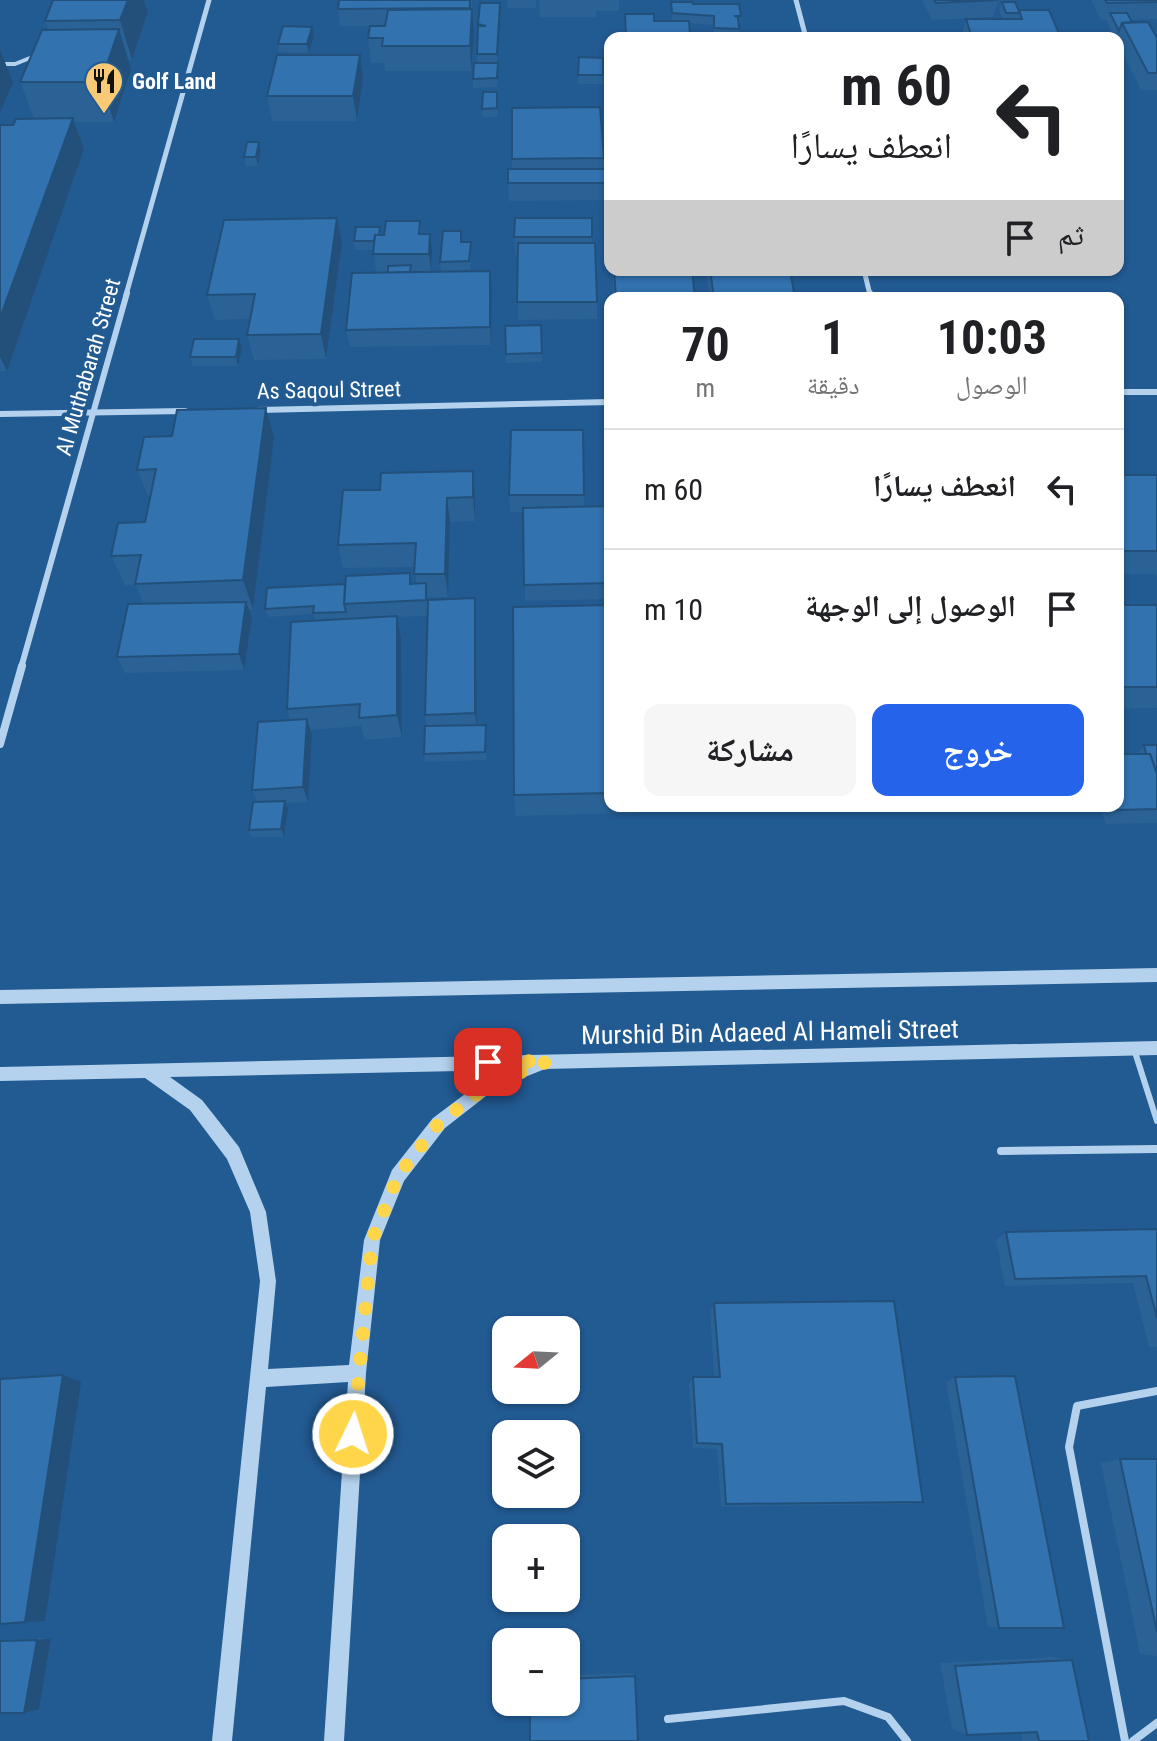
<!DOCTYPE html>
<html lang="ar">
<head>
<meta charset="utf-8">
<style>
  body { margin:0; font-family:"Roboto Condensed","Noto Naskh Arabic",sans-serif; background:#f6f6f6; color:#202124; direction:rtl; height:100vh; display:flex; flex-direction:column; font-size:30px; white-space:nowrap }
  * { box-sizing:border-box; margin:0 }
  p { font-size:26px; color:#757577 }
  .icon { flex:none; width:44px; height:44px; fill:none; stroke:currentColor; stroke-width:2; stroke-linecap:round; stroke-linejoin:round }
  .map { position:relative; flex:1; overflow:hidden; direction:ltr }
  .sheet { position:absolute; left:604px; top:292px; width:520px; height:520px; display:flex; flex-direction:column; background:#fff; border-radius:16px; box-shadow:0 2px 6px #0004; direction:rtl }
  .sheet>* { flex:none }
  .top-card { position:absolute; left:604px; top:32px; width:520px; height:244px; border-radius:16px; box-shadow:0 2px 6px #0004; direction:rtl; background:#fff; color:#202124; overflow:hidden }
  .needle { width:52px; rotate:252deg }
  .buttons { position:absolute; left:492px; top:1316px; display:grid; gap:16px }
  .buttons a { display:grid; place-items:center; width:88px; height:88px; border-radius:16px; background:#fff; box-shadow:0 2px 6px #0004; font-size:40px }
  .pin { position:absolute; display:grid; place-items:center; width:68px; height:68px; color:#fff; margin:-34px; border-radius:16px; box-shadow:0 4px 12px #0006 }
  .me { position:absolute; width:88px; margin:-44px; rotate:4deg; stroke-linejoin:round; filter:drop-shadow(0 0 6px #0008) }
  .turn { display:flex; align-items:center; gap:28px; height:168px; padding:0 40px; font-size:36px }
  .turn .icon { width:104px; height:104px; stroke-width:2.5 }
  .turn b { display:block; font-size:56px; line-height:68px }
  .then { display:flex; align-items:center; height:76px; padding:0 40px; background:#0003; gap:16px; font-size:30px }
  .eta { display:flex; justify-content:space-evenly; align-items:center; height:136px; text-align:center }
  .eta b { font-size:48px; font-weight:700; line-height:56px }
  .action { display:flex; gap:16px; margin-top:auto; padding:16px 40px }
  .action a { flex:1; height:92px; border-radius:16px; background:#2563eb; color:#fff; font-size:32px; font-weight:700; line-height:92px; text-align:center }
  .action a+a { background:#f6f6f6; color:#202124 }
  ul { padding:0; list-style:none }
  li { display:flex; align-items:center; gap:24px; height:120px; padding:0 40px; border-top:2px solid #e0e0e0 }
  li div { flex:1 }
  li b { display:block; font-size:30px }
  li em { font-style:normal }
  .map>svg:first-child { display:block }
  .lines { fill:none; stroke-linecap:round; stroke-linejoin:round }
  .service-far2 { stroke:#b4d2ed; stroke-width:4 }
  .service-far1 { stroke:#b4d2ed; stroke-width:6 }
  .service { stroke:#b4d2ed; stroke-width:8 }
  .minor-far2 { stroke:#b4d2ed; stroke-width:5 }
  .minor-far1 { stroke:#b4d2ed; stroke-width:6 }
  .minor { stroke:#b4d2ed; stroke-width:8 }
  .tertiary { fill:#b4d2ed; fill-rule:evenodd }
  .wall { fill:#2a6296 }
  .shaded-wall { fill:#22507a }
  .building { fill:#3172af; stroke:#22507a; stroke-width:2 }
  .route { stroke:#ffd54a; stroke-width:14; stroke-dasharray:0 25.2 }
  .labels { text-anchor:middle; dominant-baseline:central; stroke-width:8; stroke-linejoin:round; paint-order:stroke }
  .far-poi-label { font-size:22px; font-weight:bold; fill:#fff; stroke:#225a92; text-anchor:start }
  .far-street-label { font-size:22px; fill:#fff; stroke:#225a92 }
  .street-label { font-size:26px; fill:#fff; stroke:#225a92 }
</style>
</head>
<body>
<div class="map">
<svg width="1157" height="1741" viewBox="0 0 1157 1741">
  <rect width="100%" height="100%" fill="#225a92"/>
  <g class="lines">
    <path class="service-far2" d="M0,64H15L35,56"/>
    <path class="service-far1" d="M1134,1049L1157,1121"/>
    <g class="service">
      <path d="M1001,1151L1157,1149"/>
      <path d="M668,1719L844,1701L888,1717L907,1741"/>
      <path d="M1125,1741L1069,1447L1077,1406L1157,1391"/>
      <path d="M1133,1741L1157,1723"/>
    </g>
    <g class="minor-far2">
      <path d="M796,0L806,38"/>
      <path d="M864,270L870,295"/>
      <path d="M126,295L209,0"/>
    </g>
    <g class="minor-far1">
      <path d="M870,293L871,298"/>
      <path d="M1118,392H1157"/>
      <path d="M259,410L610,402"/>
      <path d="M0,414L185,411"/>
      <path d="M21,668L127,293"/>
    </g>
    <path class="minor" d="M0,744L22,666"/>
    <g class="tertiary">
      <path d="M1157,968V982L0,1004V990Z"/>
      <path d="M1157,1041V1055L545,1069L495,1089L445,1128L404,1181L380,1240L366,1373L344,1741H324L348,1382L266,1387L232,1741H212L260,1281L250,1212L227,1159L190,1110L145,1078L0,1081V1067ZM508,1070L485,1079L433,1118L392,1170L364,1240L349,1365L268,1369L276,1281L266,1212L239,1147L202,1100L170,1077Z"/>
    </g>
  </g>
  <g class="wall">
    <path d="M53,0H144L148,12L132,60H128L131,69L114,122H75L84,149L7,371H0V125H13L34,118L20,82L48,30L45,21Z"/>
    <path d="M472,0L474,34L471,71H385L384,63H371L368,38L385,26H340L338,9Z"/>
    <path d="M507,0H536V8H508Z"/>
    <path d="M539,0H619V11H596V17H540Z"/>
    <path d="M922,0H1007L998,1L993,17L932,20Z"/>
    <path d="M1091,0H1157V19L1130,20L1132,22L1157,38V90H1141L1118,44V38H1115L1107,22V20H1101Z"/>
    <path d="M671,2L693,4L741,16L740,24H739L738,38L714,37L713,25L689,23L690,35L704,38H624L625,14L654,21H672Z"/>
    <path d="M1002,2L1019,11L1061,38H961L966,19H1003L999,11Z"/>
    <path d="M501,12L497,63H477L478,24Z"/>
    <path d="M312,27L314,35L309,53L279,52L278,44Z"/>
    <path d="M579,57L603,58V84H578Z"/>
    <path d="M498,72L497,87L473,88V79Z"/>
    <path d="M363,80L357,121H272L267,96Z"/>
    <path d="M498,101L497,117H483L482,109Z"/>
    <path d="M512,108L604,158V169H610V200L509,201L508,183L512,169Z"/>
    <path d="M259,142L261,151L258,166H246L244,157Z"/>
    <rect x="609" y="215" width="1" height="38"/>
    <path d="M592,218V243L597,302V319L518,320V255H515L514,237Z"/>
    <path d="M420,221L422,234L432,252L431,271H411L412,272L490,271L492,289L491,345L350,347L346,330L388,272H376L373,250H355L354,241L380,227L381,235H384Z"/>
    <path d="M462,242L471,251L470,270L441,271L440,262Z"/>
    <path d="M342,243L326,359L254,360L247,335L250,319L215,320L207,295Z"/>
    <path d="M612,270H692L695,298H614Z"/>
    <path d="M706,270H790L795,298H710Z"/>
    <path d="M541,325L542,362L506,363L505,326Z"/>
    <path d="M606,335H610V363H608Z"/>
    <path d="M242,348L238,366H193L190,357Z"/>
    <path d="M583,430L584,507L610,506V599L525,601L523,512H510L509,495Z"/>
    <path d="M274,438L253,609H249L252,618L244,670L125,673L117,657L144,604L136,585H125L111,556L145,522L150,501L137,470Z"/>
    <path d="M1118,475H1157V578L1156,574H1118Z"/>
    <path d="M343,490L475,495V521L450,522L448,597H428V600L476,614L477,725H486V760L425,762L424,754L427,726L425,715L427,616L397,617L401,639L402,737L365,740L361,726L311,730L312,734L308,802L286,803L288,809L284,837H252L249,830L257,802L252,790L290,720L287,709L315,621L313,614L268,617L265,609L416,584L415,567L343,568L338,545Z"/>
    <path d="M610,605V806H636L635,813L516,816L514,795Z"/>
    <path d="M1118,605H1157V708L1118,709Z"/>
    <path d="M1144,745H1157V823L1106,824L1100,806H1118L1138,753Z"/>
    <path d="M1157,1229V1347H1149L1133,1283L1005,1286L996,1240L1006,1232Z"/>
    <path d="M714,1303L923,1502L910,1504L721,1507L717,1449L693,1448L689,1384L693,1377H714L710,1312Z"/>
    <path d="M955,1377L999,1628L988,1627L946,1382Z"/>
    <path d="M1120,1459H1157V1656L1140,1654L1101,1463Z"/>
    <path d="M51,1638L39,1709L0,1713V1640Z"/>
    <path d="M1053,1657L1072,1660L1089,1741H1022L1021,1732L967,1735L952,1729L940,1663Z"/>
    <path d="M633,1673L635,1676L566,1702V1675Z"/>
  </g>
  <g class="shaded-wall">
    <path d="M128,0H144L148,12L132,60L120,20Z"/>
    <path d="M500,3L501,12L497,63V54Z"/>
    <path d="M472,9L474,34L471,71L470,46Z"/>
    <path d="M312,27L314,35L309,53L307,44Z"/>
    <path d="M119,29L131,69L114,122L101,82Z"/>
    <path d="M0,49L13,83L0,112Z"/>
    <path d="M360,55L363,80L357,121L353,96Z"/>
    <path d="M73,118L84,149L7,371L0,357V318Z"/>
    <path d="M259,142L261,151L258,166L256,157Z"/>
    <path d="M337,218L342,243L326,359L321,334Z"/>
    <path d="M430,234L432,252L431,271L429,254Z"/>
    <path d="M490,271L492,289L491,345L490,327Z"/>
    <path d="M239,339L242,348L238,366L236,357Z"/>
    <path d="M266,408L274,438L253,609L243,580Z"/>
    <path d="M473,471L475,495V521L473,497Z"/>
    <path d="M447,498L450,522L448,597L445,574Z"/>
    <path d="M475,598L476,614L477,728L475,713Z"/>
    <path d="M246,602L252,618L244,670L239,654Z"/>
    <path d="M397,616L401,639L402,737L397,715Z"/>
    <path d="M307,719L312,734L308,802L303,787Z"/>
    <path d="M285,801L288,809L284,837L281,829Z"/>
    <path d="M63,1375L81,1382L45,1621L25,1622Z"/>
    <path d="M51,1638L39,1709L24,1713L37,1640Z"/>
  </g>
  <g class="building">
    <path d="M53,0H128L120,20L45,21Z"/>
    <path d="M339,0H470V8L338,9Z"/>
    <path d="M934,0H998L936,3Z"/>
    <path d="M1105,0H1157V2L1107,3Z"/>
    <path d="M671,2H692L693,4H739L741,16H734L738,17L739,29L714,28V16L672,13Z"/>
    <path d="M1002,2H1015L1019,11L1018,13H1006Z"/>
    <path d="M480,3H500L497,54H477L478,26H486L478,24Z"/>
    <path d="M472,9L470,46H382L383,38H368L370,26H385L388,10Z"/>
    <path d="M1019,10H1049L1061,38H972L966,19H1022Z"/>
    <path d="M1110,13H1127L1132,22L1122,23L1119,31Z"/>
    <path d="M625,14H654V21H689L690,35L704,36V38H626Z"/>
    <path d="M1148,22L1157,38V73H1148L1122,23Z"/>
    <path d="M283,26L312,27L307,44H278Z"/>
    <path d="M119,29L101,82H20L42,30Z"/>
    <path d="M277,55H360L353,96H267Z"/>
    <path d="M579,57L603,58V75H578Z"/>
    <path d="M474,63H498L497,78L473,79Z"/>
    <path d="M483,92H497V108L482,109Z"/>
    <path d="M600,107L604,158L512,159V108Z"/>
    <path d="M73,118L0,318V125H13L16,119Z"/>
    <path d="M247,142H259L256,157H244Z"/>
    <rect x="508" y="169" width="102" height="14"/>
    <path d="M337,218L321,334L247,335L255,294L207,295L224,220Z"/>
    <path d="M515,218H592V237H514Z"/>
    <path d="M386,221H420L419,234H430L429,254H373L375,235H384Z"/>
    <path d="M356,227H380L379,235H375L374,241H354Z"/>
    <path d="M443,231H461V242H471L469,261L440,262Z"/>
    <path d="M518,243H595L597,302H517Z"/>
    <path d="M411,265L410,272L388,273V266Z"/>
    <path d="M614,270H692L695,298H616Z"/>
    <path d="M710,270H790L795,298H714Z"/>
    <path d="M490,271V327L346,330L352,273Z"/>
    <path d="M541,325L542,353L506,354L505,326Z"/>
    <path d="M606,335H610V354H608Z"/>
    <path d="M194,339H239L236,357H190Z"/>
    <path d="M266,408L243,580L135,584L141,555L111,556L118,523L145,522L156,469L137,470L144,437L172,436L177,410Z"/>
    <path d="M511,430H583L584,495H509Z"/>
    <path d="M473,471V497L447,498L445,574H414L416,543L338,545L343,490H380L381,473Z"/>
    <rect x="1118" y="475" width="39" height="76"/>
    <path d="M610,506V583L524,585L523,508Z"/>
    <path d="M410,573V584L426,583V600L344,604L346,576Z"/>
    <path d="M345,584L344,604L346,612L313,613L314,606L265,609L267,588Z"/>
    <path d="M475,598V713L425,715L428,600Z"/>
    <path d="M246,602L239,654L117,657L128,604Z"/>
    <path d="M610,605V793L514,795L513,607Z"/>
    <rect x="1118" y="605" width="39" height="82"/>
    <path d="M397,616V715L359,718L360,704L287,709L291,622Z"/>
    <path d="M307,719L303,787L252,790L258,722Z"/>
    <path d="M486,725L485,752L424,754L425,726Z"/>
    <path d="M1144,745H1157V774L1150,754H1146Z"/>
    <path d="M1118,754H1150L1157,774V809L1116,810L1115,806H1118Z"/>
    <path d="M285,801L281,829L249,830L253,802Z"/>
    <path d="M1157,1229V1318L1146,1276L1015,1279L1006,1232Z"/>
    <path d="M894,1301L923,1502L726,1504L722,1444L697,1443L693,1377H720L714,1303Z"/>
    <path d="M63,1375L25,1622L0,1624V1379Z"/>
    <path d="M1015,1376L1064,1628H999L955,1377Z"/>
    <path d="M1120,1459H1157V1632Z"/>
    <path d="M37,1640L24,1713H0V1641Z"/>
    <path d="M1072,1660L1089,1741H1039L1037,1732L967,1735L955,1666Z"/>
    <path d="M635,1676L638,1741H530V1702H566V1679Z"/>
  </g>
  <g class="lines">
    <path class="route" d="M353,1434L372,1240L398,1176L439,1123L490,1084L549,1061L488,1062"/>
  </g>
  <defs>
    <symbol id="restaurant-pin" viewBox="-11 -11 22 30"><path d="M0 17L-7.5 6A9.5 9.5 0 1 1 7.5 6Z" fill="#f9ca76" stroke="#225a92"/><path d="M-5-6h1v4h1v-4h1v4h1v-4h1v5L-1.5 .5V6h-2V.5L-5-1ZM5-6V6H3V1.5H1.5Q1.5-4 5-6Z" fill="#111"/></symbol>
  </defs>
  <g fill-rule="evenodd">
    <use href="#restaurant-pin" x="82" y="59" width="44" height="60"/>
  </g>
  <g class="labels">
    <g class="far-poi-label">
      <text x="132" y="81">Golf Land</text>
    </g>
    <g class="far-street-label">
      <text transform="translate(88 367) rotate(-74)">Al Muthabarah Street</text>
      <text transform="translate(329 390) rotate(-1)">As Saqoul Street</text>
    </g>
    <g class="street-label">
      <text transform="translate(770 1032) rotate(-1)">Murshid Bin Adaeed Al Hameli Street</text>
    </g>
  </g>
</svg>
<div class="buttons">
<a><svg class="needle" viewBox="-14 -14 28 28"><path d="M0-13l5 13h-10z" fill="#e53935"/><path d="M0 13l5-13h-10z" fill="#757577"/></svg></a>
<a><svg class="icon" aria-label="layers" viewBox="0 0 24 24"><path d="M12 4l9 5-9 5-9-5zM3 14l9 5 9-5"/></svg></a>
<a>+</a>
<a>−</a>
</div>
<div class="pin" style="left:488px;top:1062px;background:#d93025"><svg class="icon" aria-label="arrive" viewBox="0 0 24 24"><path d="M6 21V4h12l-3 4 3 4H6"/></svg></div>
<svg class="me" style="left:353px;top:1434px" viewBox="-20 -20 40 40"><circle r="17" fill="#ffd54a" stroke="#fff" stroke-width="3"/><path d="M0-11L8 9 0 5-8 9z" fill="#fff"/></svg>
<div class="top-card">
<div class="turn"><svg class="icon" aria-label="left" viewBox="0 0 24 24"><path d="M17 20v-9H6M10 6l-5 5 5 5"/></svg><div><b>60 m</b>انعطف يسارًا</div></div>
<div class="then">ثم<svg class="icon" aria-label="arrive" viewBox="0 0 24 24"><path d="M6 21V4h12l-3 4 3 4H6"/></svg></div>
</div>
<section class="sheet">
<div class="eta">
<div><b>10:03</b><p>الوصول</p></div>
<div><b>1</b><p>دقيقة</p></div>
<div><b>70</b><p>m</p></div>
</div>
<ul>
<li><svg class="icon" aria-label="left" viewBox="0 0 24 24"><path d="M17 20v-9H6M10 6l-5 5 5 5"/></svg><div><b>انعطف يسارًا</b></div><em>60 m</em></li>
<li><svg class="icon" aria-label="arrive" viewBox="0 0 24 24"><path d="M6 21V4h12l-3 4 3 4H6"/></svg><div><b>الوصول إلى الوجهة</b></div><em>10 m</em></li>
</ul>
<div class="action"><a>خروج</a><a>مشاركة</a></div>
</section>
</div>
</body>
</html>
